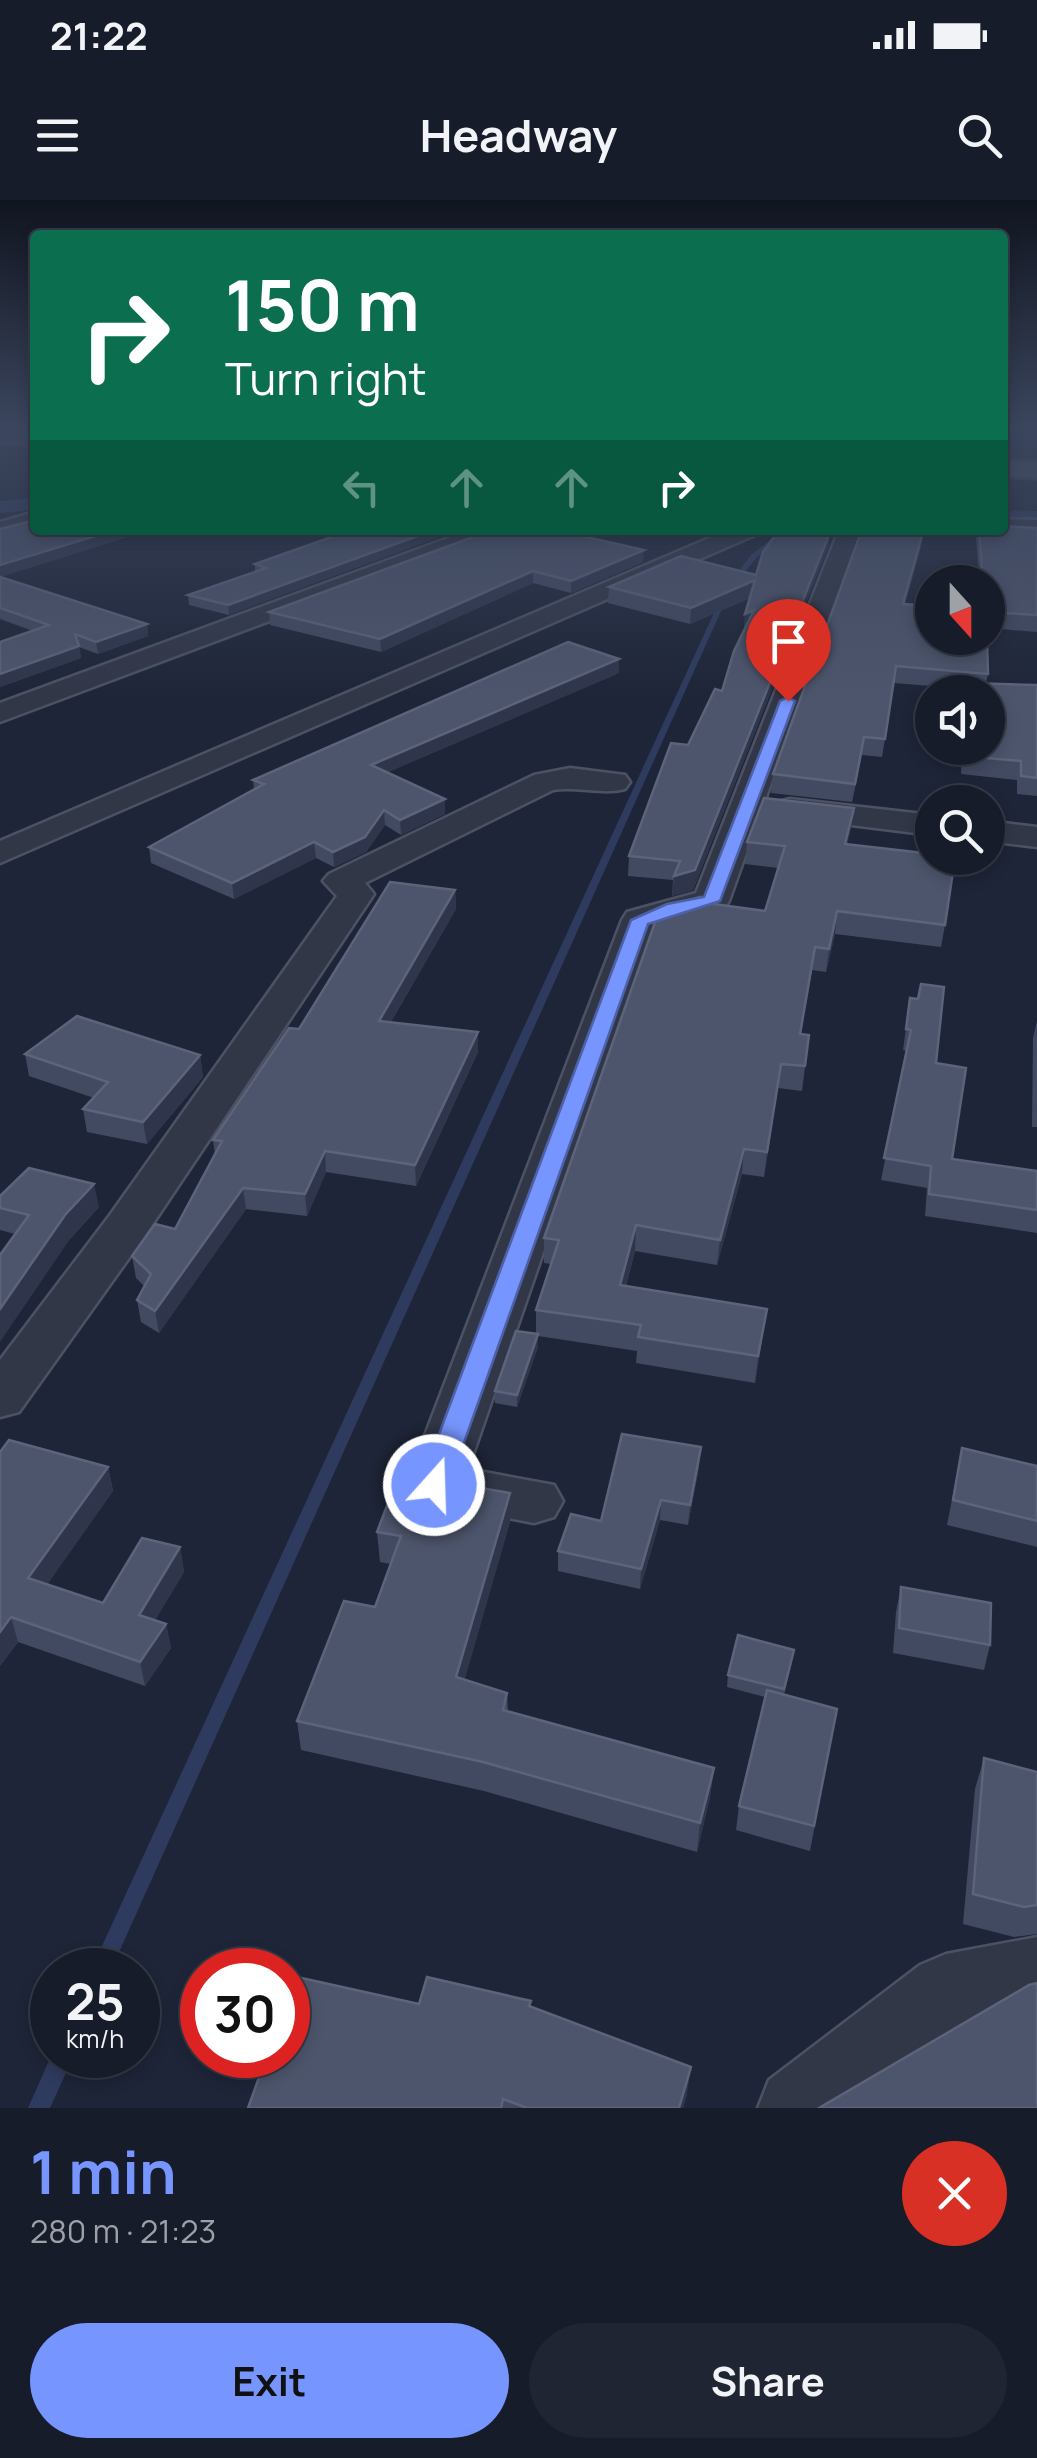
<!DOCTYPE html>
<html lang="en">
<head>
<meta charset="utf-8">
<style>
  body { margin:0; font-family:Manrope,sans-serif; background:#1f2532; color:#f1f3f6; height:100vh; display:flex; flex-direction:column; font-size:38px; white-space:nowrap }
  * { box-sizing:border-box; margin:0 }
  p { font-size:32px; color:#9ea1a8 }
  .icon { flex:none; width:55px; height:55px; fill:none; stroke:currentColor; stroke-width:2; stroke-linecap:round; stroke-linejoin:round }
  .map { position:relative; height:1908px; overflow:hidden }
  .side { display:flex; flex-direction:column; background:#161c2a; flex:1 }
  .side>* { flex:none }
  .banner { position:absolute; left:30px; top:30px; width:978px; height:305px; border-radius:10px; box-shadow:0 5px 15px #0003,0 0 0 2px #353a47; background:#0b6e4f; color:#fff; overflow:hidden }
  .needle { width:65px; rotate:159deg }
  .fabs { position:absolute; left:915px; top:365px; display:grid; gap:20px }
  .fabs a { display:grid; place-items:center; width:90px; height:90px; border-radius:50%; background:#161c2a; box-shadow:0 5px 15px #0003,0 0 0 2px #353a47; font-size:50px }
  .speed { position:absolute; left:30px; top:1748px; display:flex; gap:20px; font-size:50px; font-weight:700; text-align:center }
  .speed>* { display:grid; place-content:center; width:130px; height:130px; border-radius:50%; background:#161c2a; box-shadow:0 5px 15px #0003,0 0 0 2px #353a47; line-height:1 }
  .speed small { font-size:25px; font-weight:400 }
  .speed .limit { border:15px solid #d22; background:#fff; color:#111 }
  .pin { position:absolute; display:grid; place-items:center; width:85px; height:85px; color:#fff; margin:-102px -42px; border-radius:50% 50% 50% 0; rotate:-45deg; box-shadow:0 0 10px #0007 }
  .pin .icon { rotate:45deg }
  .me { position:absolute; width:110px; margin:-55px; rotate:20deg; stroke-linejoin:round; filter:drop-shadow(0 0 8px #0008) }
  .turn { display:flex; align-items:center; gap:35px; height:210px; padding:0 30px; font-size:45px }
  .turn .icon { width:130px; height:130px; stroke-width:2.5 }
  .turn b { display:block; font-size:70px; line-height:85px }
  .lanes { display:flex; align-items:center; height:95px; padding:0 30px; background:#0003; justify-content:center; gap:50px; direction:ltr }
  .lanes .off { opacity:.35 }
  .round { display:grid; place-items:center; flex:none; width:105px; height:105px; border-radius:52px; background:#1f2532 }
  .overview { display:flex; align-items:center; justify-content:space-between; height:170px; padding:0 30px }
  h1 { font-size:60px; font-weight:700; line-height:75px; color:#7795ff }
  .action { display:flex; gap:20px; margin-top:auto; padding:20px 30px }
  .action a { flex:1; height:115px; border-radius:60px; background:#7795ff; color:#111; font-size:40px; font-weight:700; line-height:115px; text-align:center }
  .action a+a { background:#1f2532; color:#f1f3f6 }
  .status { display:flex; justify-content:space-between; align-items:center; height:70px; padding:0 50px; background:#161c2a; direction:ltr }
  .status svg { height:28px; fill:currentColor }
  header { display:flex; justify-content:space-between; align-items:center; height:130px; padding:0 30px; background:#161c2a; font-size:45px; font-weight:700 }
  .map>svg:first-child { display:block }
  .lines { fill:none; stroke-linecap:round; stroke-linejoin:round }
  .stream { fill:#2f3b5e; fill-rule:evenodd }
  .canal { fill:#2f3b5e; fill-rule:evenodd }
  .minor-casing { stroke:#4c5264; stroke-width:5 }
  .major-casing { stroke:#3b4152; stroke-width:5 }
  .minor { fill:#323748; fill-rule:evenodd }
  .major { fill:#4f5669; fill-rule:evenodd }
  .wall { fill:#424a61 }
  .shaded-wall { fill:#2f364c }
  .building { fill:#4d556c; stroke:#5c637a; stroke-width:2.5 }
  .route { fill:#7795ff; stroke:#4d61a6; stroke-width:2.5 }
</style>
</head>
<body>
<div class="status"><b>21:22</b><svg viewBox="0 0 49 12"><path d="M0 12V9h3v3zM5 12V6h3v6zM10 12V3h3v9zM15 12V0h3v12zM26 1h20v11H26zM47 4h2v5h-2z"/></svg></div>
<header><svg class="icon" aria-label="menu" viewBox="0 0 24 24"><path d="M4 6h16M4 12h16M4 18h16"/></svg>Headway<svg class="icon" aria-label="search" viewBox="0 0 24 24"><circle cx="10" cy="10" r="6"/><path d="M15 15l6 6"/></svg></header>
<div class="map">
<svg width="1037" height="1908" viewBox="0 0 1037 1908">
  <rect width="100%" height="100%" fill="#1e2538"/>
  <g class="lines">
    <g class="stream">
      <path d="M1002,258L1037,259V263L1002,262Z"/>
      <path d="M783,330H790L756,358L730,391L111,1770H91L724,391L751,355Z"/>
      <path d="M52,1854L74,1855L50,1908H28Z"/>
    </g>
    <g class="canal">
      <path d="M35,298V310L0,313V301Z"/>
      <path d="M1002,310L1037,311V323L1002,322Z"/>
    </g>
    <defs>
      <g id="minor">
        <path d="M35,312V326L0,336V322Z"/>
        <path d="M1002,319L1037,320V334L994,331L1002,330Z"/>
        <path d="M470,330H502L499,335L0,522V503Z"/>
        <path d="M728,330H758L755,335L0,663V641Z"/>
        <path d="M839,330H861L729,701L724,709L656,727L468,1269L554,1285L563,1301L554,1317L534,1323L414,1300L406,1285L622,720L627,712L696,693Z"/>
        <path d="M570,568L625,575L630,582L625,589C602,595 577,586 553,590L365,683L374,694L144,1037L19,1212L0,1217V1160L110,1015L337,696L323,681L329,674L534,575Z"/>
        <path d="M790,599L932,615V635L778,616L774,609L778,602Z"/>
        <path d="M988,621L1037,627V647L988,641Z"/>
        <path d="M1037,1737V1811L963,1825L860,1908H758L769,1880L920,1765L946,1754Z"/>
      </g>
      <g id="major">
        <path d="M0,230L35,231V245L0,244Z"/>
        <path d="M1002,261L1037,262V278L1002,277Z"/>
      </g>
    </defs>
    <use href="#minor" class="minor-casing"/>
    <use href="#major" class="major-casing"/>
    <use href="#minor" class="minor"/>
    <use href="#major" class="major"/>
  </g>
  <g class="wall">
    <path d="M1037,328V432L988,428V382H980L976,339L978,330Z"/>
    <path d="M0,329L140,333L0,377L147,424L148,436L98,454L79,447L81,458L0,487V442L33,431L0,419Z"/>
    <path d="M351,330L229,415L189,405L188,395L255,372V364Z"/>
    <path d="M492,330L643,362L571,393L533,383L381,452L270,425L269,412Z"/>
    <path d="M829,344L693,690L672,696L673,680L628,676L629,656L688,545L722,491L744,430L745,414L750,398L690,424L608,403L609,387L756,375Z"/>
    <path d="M921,347L905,404L988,474L986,483L1037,485V596L1017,594V580L961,574L962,548H988V492H966L967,489L894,483L882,557L862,555L852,602L771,593L773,574Z"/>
    <path d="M619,473L388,572L445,614L401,635L385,625L366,652L334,667L316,658L234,699L151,663L149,647L254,590L253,580Z"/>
    <path d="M854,608L847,644L945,725L941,747L835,734L826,772L812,770L801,834L809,835L802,891L778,888L764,977L742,974L717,1065L635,1051L626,1086L767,1109L755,1183L636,1163L637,1151L538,1136V1147L517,1207L495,1203V1191L536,1134V1110L551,1064L544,1063V1038L700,697V703L765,711L778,668L745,664L747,642Z"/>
    <path d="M455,690L456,709L391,822L478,852L416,986L326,972L307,1016L246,1009L159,1133L141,1122L137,1100L144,1086L136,1078L132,1056L175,1029L215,955L213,940L299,829Z"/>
    <path d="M910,798L936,863L952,959L1037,971V1033L925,1016L927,988L881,980L907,851L903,850Z"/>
    <path d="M1037,821V927H1032L1033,838Z"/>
    <path d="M25,854L200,855L203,877L147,944L87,932L83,909L94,898L29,876Z"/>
    <path d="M0,996L99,1007L70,1039L15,1034L0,1030Z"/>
    <path d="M962,1248L1037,1266V1347L947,1325Z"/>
    <path d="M0,1252L108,1267L113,1291L47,1384L103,1403L180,1347L184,1372L155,1420L166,1424L171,1448L145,1486L18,1442L0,1466Z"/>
    <path d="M699,1267L688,1325L660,1320L640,1389L558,1371V1351L601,1321Z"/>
    <path d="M510,1322L464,1480L507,1493L508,1511L714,1568L710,1597L697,1652L484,1591L301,1550L297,1521L375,1407L391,1364L380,1362L377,1332Z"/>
    <path d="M901,1387L990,1445L984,1470L893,1453L896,1412Z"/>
    <path d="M792,1462L784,1495L837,1509L810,1651L736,1630L739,1606L765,1497L727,1487L728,1475Z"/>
    <path d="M984,1558L1037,1572V1734L1014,1737L963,1724L975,1589Z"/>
    <path d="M531,1801V1807L687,1894L683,1908H248L263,1867L260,1855H288L419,1804Z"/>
  </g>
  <g class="shaded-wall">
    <path d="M115,330H140V333L0,377V365Z"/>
    <path d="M434,330H459L229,415L228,405Z"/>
    <path d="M831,330L829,344L693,690L672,696L674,676Z"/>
    <path d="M923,332L921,347L901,419L903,404Z"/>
    <path d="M644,350L643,362L571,393V381Z"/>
    <path d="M533,371V383L381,452L380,439Z"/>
    <path d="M755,380L754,396L690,424L691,408Z"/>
    <path d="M754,410L744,430L745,414Z"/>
    <path d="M147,424L148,436L98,454L96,442Z"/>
    <path d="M79,446L81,458L0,487V474Z"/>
    <path d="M619,459V473L372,579L371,565Z"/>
    <path d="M445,599V614L401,635L400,620Z"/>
    <path d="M854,608L851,629L842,666L845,644Z"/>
    <path d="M384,610L385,625L366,652L334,667L333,652Z"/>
    <path d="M314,642L316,658L234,699L232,683Z"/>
    <path d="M455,690L456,709L380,841L379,821Z"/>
    <path d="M837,711L835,734L826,772L829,749Z"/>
    <path d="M815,747L812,770L797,858L800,834Z"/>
    <path d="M478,832V852L416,986L415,965Z"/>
    <path d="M200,855L203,877L147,944L143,922Z"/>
    <path d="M781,864L778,888L764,977L767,952Z"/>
    <path d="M744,949L742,974L717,1065L720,1040Z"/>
    <path d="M325,951L326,972L307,1016L305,994Z"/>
    <path d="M94,984L99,1007L70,1039L0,1142V1109L65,1015Z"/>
    <path d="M243,988L246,1009L159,1133L155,1111Z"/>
    <path d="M636,1025L635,1051L619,1111L620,1085Z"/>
    <path d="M767,1109L763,1135L755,1183L758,1156Z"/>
    <path d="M538,1134V1147L517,1207V1195Z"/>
    <path d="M701,1247L699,1267L688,1325L690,1305Z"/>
    <path d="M108,1267L113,1291L35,1402L28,1378Z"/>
    <path d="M510,1293V1322L457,1507L456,1477Z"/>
    <path d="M661,1300L660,1320L640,1389L641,1369Z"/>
    <path d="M180,1347L184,1372L144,1439L139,1415Z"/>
    <path d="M11,1417L18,1442L0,1466V1432Z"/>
    <path d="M166,1424L171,1448L145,1486L140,1462Z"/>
    <path d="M714,1568L710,1597L697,1652L700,1623Z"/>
    <path d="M691,1867L687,1894L683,1908H679Z"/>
  </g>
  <g class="building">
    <path d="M35,320V330H115L0,365V329Z"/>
    <path d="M1002,326L1037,328V415L988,412V382H983L979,330H1002Z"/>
    <path d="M351,330H434L228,405L188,395L266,368L255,364Z"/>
    <path d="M492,330H556L644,350L571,381L533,371L380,439L269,412Z"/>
    <path d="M779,330H831L695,670L674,676L680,661L629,656L671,543L688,545L715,489L722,491L734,451L754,410L745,414L755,380L691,408L609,387L681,356L756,375L763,352Z"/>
    <path d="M881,330L923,332L903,404L932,406V438H987L988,474L896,466L885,539L864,537L855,584L773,574L861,332L880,334Z"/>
    <path d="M0,377L147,424L96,442L75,434L79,446L0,474V442L49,425L0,408Z"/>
    <path d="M568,442L619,459L371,565L445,599L400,620L384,610L365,637L333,652L314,642L232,683L149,647L264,584L253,580Z"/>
    <path d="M968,483L1037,485V578L1021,576V561L964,556V548H988V492H967Z"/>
    <path d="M764,598L854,608L845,644L924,653L927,634L932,635V658H955L945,725L837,711L829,749L815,747L800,834L809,835L805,866L781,864L767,952L744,949L720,1040L636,1025L620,1085L767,1109L758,1156L638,1137L641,1125L536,1110L559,1040L544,1038L660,708L700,697L699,702L765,711L785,646L747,642Z"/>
    <path d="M390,682L455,690L379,821L478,832L415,965L325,951L305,994L243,988L155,1111L137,1100L151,1074L132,1056L155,1024L175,1029L222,941L213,940L289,828L299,829Z"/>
    <path d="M921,784L944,787L936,863L966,868L952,959L1037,971V1010L929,994L931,966L884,958L911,830L906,829L910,798L918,799Z"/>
    <path d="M77,816L200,855L143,922L83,909L108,882L25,854Z"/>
    <path d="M29,968L94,984L65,1015L0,1109V1055L29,1015L0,1008V996Z"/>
    <path d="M516,1131L538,1134L517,1195L495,1191Z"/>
    <path d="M622,1234L701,1247L690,1305L661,1300L641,1369L558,1351L571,1314L601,1321Z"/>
    <path d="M9,1240L108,1267L28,1378L103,1403L142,1338L180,1347L139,1415L166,1424L140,1462L11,1417L0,1432V1252Z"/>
    <path d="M962,1248L1037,1266V1321L953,1300Z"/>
    <path d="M399,1274L510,1293L456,1477L507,1493L503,1510L714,1568L700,1623L483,1562L297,1521L344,1401L375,1407L401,1336L377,1332Z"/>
    <path d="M901,1387L991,1403L990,1445L899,1428Z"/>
    <path d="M738,1435L794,1450L784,1489L728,1475Z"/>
    <path d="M767,1490L837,1509L814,1626L739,1606Z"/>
    <path d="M984,1558L1037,1572V1705L1024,1707L973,1694Z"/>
    <path d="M288,1775L419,1804L427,1777L531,1801L529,1806L691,1867L679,1908H527L503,1899L501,1908H248L267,1855H288Z"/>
    <path d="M1037,1783V1908H819L1029,1785Z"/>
  </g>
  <linearGradient id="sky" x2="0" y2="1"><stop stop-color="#10141f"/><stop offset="0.46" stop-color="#3b465e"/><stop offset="1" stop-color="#3b465e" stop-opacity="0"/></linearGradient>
  <rect width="1037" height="496" fill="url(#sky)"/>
  <path class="route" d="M788,497L795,501L720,701L648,724L449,1285L445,1292L434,1296L424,1292L420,1285L631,720L667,704L704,697L780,501Z"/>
</svg>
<div class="fabs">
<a><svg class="needle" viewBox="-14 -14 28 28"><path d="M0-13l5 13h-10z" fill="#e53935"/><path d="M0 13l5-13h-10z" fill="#9ea1a8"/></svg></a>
<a><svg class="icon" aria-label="sound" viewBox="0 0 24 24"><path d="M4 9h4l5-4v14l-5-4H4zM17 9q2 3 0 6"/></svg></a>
<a><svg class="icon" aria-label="search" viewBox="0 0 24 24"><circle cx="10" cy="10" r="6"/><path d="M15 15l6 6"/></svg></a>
</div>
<div class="speed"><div>25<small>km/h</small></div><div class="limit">30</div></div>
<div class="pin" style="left:788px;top:501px;background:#d93025"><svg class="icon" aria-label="arrive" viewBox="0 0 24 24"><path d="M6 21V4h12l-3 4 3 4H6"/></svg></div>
<svg class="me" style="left:434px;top:1285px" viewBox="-20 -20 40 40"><circle r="17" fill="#7795ff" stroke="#fff" stroke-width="3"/><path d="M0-11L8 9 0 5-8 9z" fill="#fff"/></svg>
<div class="banner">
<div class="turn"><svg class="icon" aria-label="right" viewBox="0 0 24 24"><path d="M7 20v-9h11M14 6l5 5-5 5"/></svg><div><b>150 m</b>Turn right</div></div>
<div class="lanes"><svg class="icon off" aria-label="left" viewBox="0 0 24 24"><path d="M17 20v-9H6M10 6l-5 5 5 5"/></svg><svg class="icon off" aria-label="ahead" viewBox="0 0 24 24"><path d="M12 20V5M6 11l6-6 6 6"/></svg><svg class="icon off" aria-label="ahead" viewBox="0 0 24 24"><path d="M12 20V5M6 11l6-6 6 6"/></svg><svg class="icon" aria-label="right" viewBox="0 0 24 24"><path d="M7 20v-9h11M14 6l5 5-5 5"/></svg></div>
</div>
</div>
<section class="side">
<div class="overview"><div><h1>1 min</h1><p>280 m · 21:23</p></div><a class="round" style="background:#d93025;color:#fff"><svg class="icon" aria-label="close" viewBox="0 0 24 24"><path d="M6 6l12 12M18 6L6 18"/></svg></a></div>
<div class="action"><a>Exit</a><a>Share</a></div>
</section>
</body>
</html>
